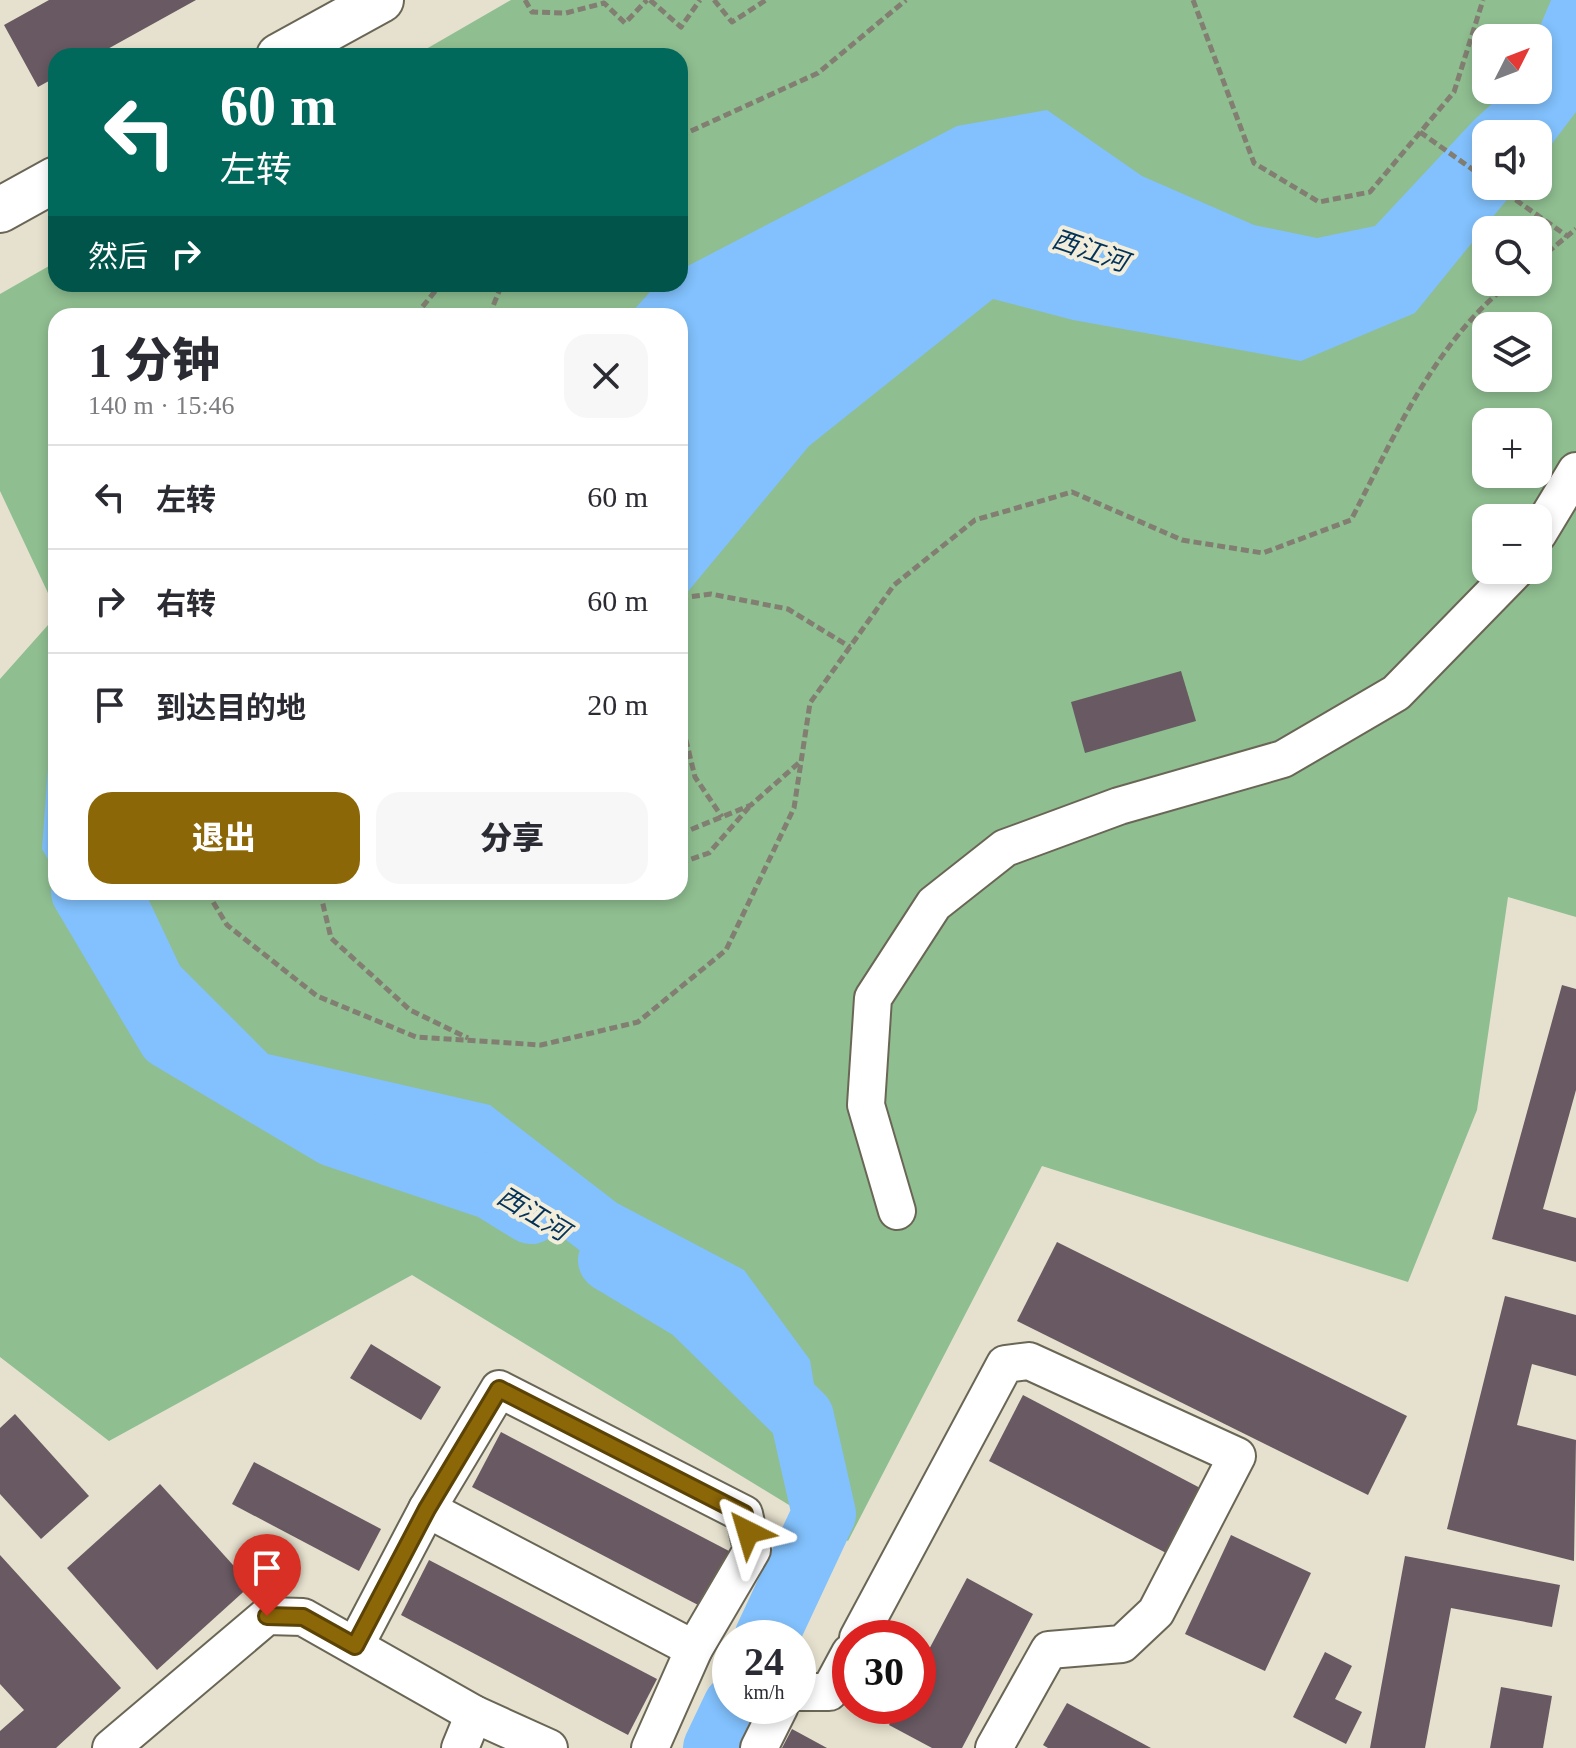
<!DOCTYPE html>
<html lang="zh">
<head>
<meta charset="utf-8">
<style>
  body { margin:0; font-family:"Times New Roman","Noto Sans SC",serif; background:#f7f7f7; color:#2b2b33; height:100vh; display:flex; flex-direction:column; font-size:30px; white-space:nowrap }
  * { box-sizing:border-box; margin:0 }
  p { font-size:26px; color:#7c7c81 }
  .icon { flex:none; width:44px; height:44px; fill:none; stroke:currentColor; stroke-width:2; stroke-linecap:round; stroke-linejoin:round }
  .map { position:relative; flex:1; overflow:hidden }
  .side { position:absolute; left:48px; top:308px; width:640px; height:592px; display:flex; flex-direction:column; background:#fff; border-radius:24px; box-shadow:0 4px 12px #0003 }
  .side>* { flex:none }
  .top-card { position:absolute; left:48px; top:48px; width:640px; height:244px; border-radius:24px; box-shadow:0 4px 12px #0003; background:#00695c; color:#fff; overflow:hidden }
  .needle { width:52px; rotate:48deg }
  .buttons { position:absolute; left:1472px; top:24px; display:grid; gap:16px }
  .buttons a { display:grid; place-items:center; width:80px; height:80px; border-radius:16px; background:#fff; box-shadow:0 4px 12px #0003; font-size:40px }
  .speed { position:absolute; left:712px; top:1620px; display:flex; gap:16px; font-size:40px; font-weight:700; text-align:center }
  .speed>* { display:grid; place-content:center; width:104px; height:104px; border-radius:50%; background:#fff; box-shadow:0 4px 12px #0003; line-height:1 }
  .speed small { font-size:20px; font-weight:400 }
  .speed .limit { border:12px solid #d22; background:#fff; color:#111 }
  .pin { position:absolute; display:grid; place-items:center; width:68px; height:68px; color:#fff; margin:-82px -34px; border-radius:50% 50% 50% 0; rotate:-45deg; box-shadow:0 0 8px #0007 }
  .pin .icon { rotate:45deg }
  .me { position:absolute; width:88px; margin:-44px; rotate:320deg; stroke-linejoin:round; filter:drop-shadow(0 0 6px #0008) }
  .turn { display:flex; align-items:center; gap:28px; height:168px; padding:0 40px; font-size:36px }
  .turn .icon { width:104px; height:104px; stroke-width:2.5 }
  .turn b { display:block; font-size:56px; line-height:68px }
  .then { display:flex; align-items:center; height:76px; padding:0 40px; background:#0003; gap:16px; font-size:30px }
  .round { display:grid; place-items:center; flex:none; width:84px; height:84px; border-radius:24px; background:#f7f7f7 }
  .head { display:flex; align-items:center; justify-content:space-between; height:136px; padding:0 40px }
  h1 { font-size:48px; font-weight:800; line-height:60px }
  .action { display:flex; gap:16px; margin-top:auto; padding:16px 40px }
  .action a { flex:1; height:92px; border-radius:24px; background:#8c6708; color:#fff; font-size:32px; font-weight:800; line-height:92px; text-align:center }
  .action a+a { background:#f7f7f7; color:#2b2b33 }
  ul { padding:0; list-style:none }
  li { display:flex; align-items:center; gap:24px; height:104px; padding:0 40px; border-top:2px solid #e1e1e2 }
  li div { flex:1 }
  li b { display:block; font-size:30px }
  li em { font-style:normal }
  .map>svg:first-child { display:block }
  .green { fill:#8fbe90; fill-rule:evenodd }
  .water { fill:#82c1fd }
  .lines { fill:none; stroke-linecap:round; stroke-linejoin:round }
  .river { stroke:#82c1fd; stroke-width:64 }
  .building { fill:#685962 }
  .street-casing { stroke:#6a6656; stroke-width:40 }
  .secondary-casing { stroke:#6a6656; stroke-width:48 }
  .path { stroke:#827e72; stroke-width:5; stroke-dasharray:8 4; stroke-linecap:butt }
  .street { stroke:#fff; stroke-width:36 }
  .secondary { stroke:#fff; stroke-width:44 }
  .route-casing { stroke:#5b4305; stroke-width:20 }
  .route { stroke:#8c6708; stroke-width:14 }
  .labels { text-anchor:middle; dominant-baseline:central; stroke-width:8; stroke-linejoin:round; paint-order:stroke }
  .water-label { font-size:26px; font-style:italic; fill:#033359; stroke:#f3eedb }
</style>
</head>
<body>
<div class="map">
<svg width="1576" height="1748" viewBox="0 0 1576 1748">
  <rect width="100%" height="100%" fill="#e6e1ce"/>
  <path class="green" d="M511,0H1576V917L1508,897L1477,1110L1408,1282L1042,1166L848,1541L412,1275L109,1441L0,1357V679L56,616V892H680V316H56V610L0,491V294L56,262V284H680V56H414ZM1486,38H1538V90H1486ZM1486,134H1538V186H1486ZM1486,230H1538V282H1486ZM1486,326H1538V378H1486ZM1486,422H1538V474H1486ZM1486,518H1538V570H1486Z"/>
  <g class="water">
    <path d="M1551,0H1576V112L1538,162V134H1486V186H1518L1415,313L1301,361L1073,320L993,299L809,446L680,601V316H633L632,312L657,284H680V270L957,126L1047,110L1142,176L1254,225L1317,238L1375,226L1474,120L1507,90H1538V38H1535Z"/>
    <path d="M56,731V873L42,849L50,741Z"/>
    <path d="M67,892H145L180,966L268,1054L490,1105L617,1203L744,1270L810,1360L822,1434L718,1312L637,1294L520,1205L150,1038Z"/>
  </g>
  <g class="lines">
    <g class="river">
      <path d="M83,892L169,1037L334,1135L492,1188L531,1212"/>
      <path d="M610,1260L692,1309L802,1417L824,1514L766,1638"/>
      <path d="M715,1748L735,1706"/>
    </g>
  </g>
  <g class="building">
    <path d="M49,0H196L95,56H56V77L38,87L4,25Z"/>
    <path d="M1181,671L1196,721L1085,753L1071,702Z"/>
    <path d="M1562,985L1576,989V1090L1543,1209L1576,1218V1262L1492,1239Z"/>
    <path d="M1057,1242L1407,1416L1368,1495L1017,1321Z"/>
    <path d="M1505,1296L1576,1315V1376L1532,1364L1517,1425L1576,1440L1574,1561L1447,1529Z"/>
    <path d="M371,1344L441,1387L421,1420L350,1378Z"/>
    <path d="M1023,1395L1204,1490L1170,1555L989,1461Z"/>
    <path d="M15,1414L89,1496L41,1539L0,1494V1428Z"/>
    <path d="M501,1432L729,1551L700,1606L472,1487Z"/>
    <path d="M254,1462L381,1529L359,1571L232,1504Z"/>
    <path d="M160,1484L251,1585L157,1670L67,1568Z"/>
    <path d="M1231,1535L1311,1573L1265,1671L1185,1634Z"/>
    <path d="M0,1555L121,1688L56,1748H0V1731L24,1710L0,1684Z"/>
    <path d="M1405,1556L1560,1585L1552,1627L1451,1608L1425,1748H1370Z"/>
    <path d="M429,1560L657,1679L628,1735L401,1615Z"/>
    <path d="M967,1578L1033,1614L962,1748H932L889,1725L899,1706H918V1670Z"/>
    <path d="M1325,1652L1352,1666L1335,1699L1362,1712L1346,1744L1293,1717Z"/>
    <path d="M1501,1687L1552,1696L1543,1748H1490Z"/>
    <path d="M1067,1703L1151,1748H1048L1043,1745Z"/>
    <path d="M792,1729L827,1748H782Z"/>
  </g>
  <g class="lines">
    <defs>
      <g id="street">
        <path d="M1538,534L1576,471"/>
        <path d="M897,1211L866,1105L873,998L934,904L1005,848L1119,806L1283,759L1396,693L1516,570"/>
        <path d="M427,1509L694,1649"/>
        <path d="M858,1638L1005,1364L1029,1361L1237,1456L1156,1612L1122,1644L1049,1650L994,1748"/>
        <path d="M355,1646L427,1509L499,1389L744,1514L752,1550L694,1649L650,1748"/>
        <path d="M798,1692H829L850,1653"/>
        <path d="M111,1748L267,1616L303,1617L474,1714L549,1748"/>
        <path d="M460,1748L474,1714"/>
        <path d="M759,1748L780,1706"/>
      </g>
      <g id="secondary">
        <path d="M279,56L381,0"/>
        <path d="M0,210L56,179"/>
      </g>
    </defs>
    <use href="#street" class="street-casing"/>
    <use href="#secondary" class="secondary-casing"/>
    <g class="path">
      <path d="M525,0L532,12L566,13L604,3L625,23L647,0"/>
      <path d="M650,0L681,27L700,0"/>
      <path d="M714,0L732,22L766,0"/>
      <path d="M1193,0L1254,163L1319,202L1370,192L1454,92L1483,0"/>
      <path d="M1420,132L1486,179"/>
      <path d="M680,136L818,73L906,0"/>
      <path d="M1496,186L1567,236"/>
      <path d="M1538,260L1576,229"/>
      <path d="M415,316L441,284"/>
      <path d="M489,316L502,284"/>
      <path d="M680,598L711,594L788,609L850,647"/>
      <path d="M680,716L695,777L722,817"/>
      <path d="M680,834L751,805L801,761"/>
      <path d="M680,863L709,853L749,807"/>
      <path d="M207,892L227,925L317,996L416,1037L541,1045L638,1022L726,950L794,808L810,703L894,585L975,520L1072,492L1182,540L1263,553L1351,520C1395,435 1434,343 1511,282"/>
      <path d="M320,892L331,938L410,1010L468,1038"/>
    </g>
    <use href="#street" class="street"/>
    <use href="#secondary" class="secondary"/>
  </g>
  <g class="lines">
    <defs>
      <path id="route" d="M267,1616L303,1617L355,1646L427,1509L499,1389L744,1514L748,1532"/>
    </defs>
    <use href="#route" class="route-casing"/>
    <use href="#route" class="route"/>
  </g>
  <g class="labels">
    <g class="water-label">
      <text transform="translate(1090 251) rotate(19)">西江河</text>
      <text transform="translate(533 1214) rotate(31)">西江河</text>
    </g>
  </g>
</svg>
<div class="buttons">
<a><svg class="needle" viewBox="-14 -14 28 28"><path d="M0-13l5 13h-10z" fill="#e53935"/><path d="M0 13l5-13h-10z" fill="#7c7c81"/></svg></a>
<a><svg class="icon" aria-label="sound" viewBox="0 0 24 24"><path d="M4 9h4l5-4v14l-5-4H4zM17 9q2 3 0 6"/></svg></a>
<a><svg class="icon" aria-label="search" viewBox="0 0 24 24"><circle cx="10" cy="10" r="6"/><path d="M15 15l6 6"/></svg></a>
<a><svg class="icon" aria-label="layers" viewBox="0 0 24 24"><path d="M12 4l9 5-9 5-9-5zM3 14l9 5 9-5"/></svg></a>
<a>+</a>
<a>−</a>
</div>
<div class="speed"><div>24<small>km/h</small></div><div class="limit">30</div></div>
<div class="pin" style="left:267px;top:1616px;background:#d93025"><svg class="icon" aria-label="arrive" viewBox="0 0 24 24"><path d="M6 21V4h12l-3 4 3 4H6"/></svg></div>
<svg class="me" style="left:748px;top:1532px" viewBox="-20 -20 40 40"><path d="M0-17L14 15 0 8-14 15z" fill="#8c6708" stroke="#fff" stroke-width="4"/></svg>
<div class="top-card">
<div class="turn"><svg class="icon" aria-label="left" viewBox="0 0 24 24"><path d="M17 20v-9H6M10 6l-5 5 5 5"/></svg><div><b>60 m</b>左转</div></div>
<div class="then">然后<svg class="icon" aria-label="right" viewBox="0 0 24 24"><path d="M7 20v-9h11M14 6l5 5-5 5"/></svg></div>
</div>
<section class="side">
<div class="head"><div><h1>1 分钟</h1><p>140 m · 15:46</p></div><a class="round"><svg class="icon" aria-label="close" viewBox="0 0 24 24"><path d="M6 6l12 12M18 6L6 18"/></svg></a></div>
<ul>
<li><svg class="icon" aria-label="left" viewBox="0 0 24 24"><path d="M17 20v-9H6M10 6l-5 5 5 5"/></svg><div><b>左转</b></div><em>60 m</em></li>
<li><svg class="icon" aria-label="right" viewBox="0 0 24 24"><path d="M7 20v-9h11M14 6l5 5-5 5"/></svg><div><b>右转</b></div><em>60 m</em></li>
<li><svg class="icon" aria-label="arrive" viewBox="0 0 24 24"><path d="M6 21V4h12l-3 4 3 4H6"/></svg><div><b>到达目的地</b></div><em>20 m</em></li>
</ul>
<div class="action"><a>退出</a><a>分享</a></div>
</section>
</div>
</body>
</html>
